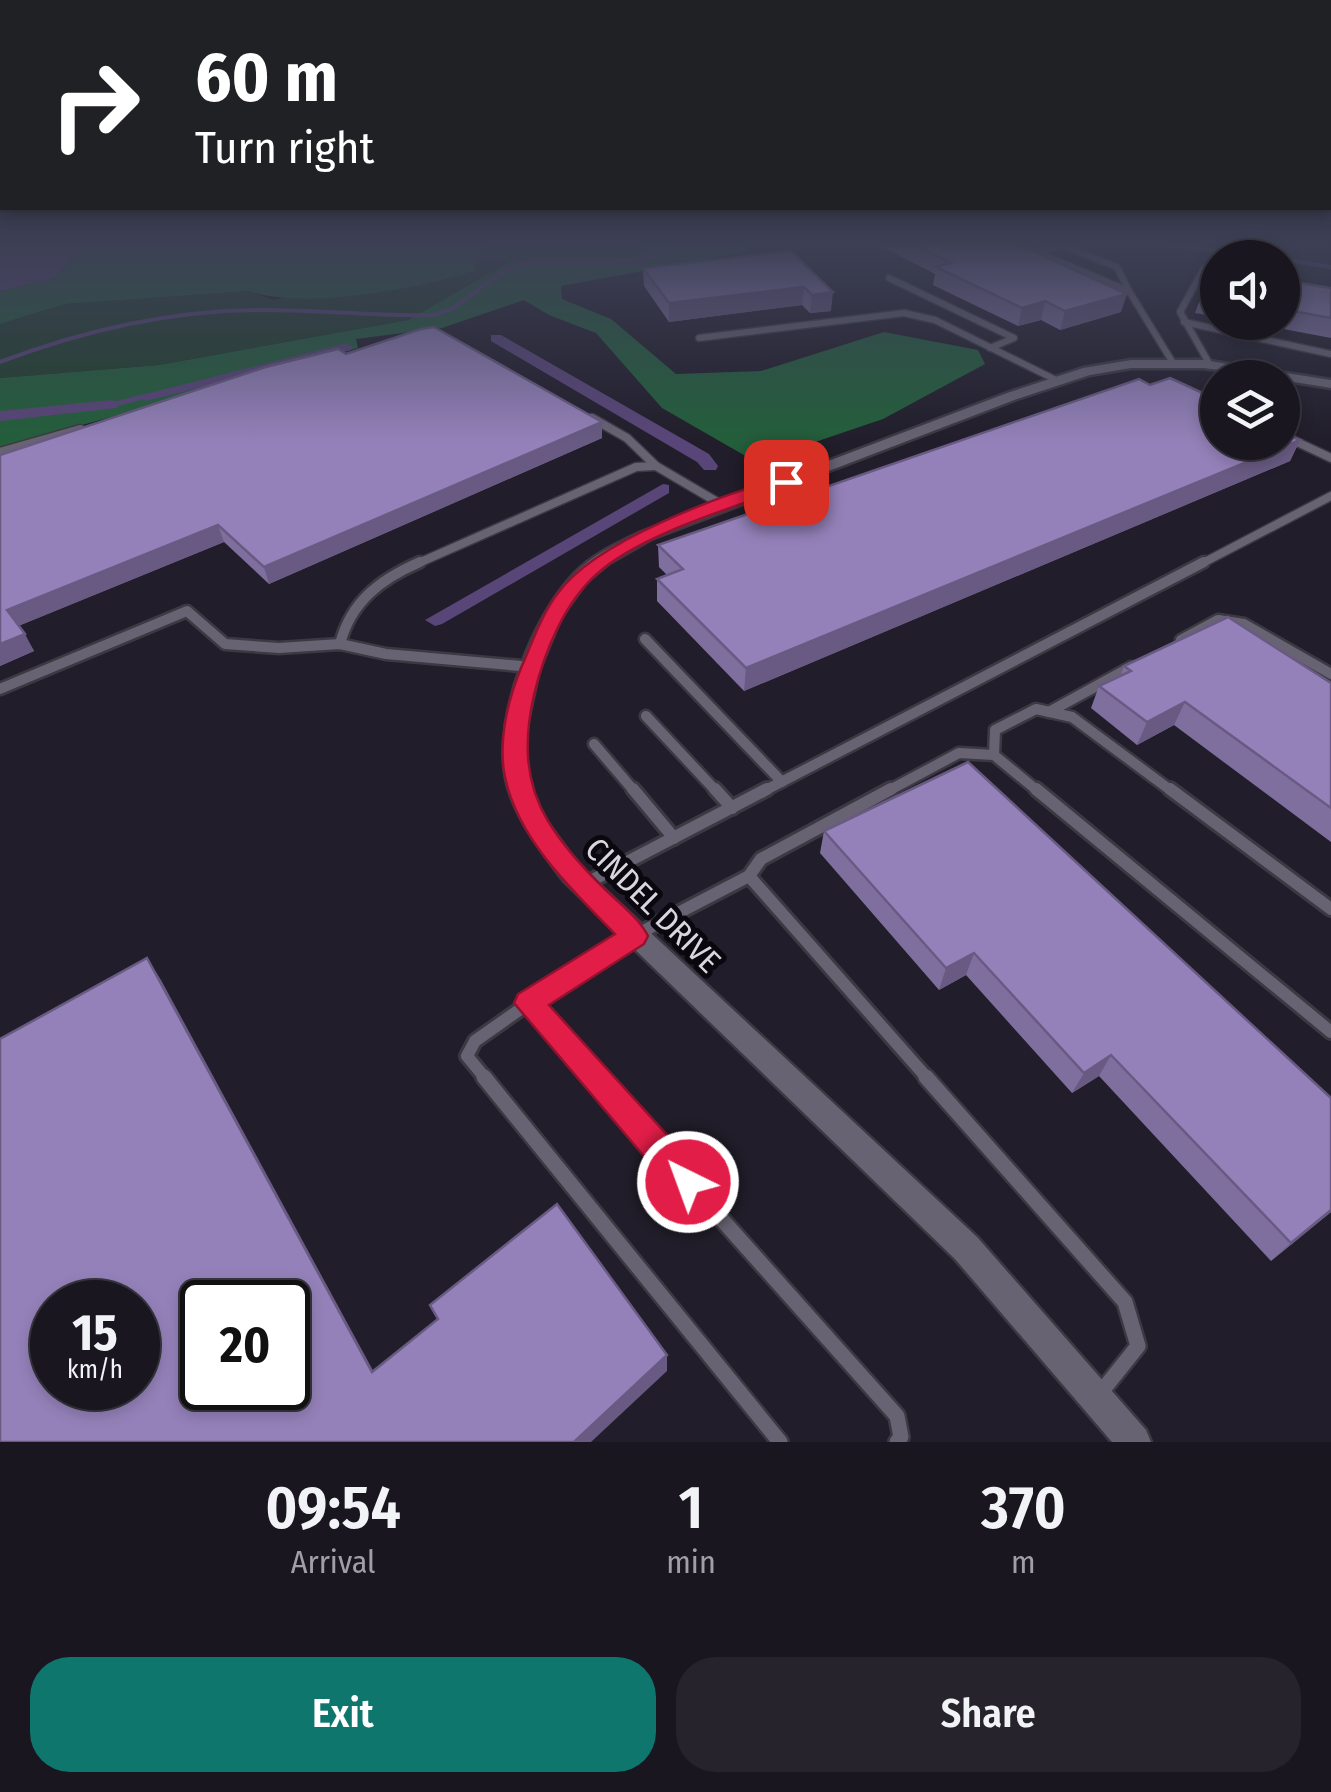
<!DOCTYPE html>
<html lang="en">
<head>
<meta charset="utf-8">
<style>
  body { margin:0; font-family:"Fira Sans Condensed",sans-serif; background:#26232d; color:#f1f3f6; height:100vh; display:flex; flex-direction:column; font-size:38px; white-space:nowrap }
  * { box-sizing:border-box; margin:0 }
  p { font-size:32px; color:#9f9fa5 }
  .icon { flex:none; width:55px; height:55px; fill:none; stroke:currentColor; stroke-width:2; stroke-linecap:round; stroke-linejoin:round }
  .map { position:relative; height:1442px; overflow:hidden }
  .sheet { display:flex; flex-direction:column; background:#191620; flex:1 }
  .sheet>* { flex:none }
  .banner { position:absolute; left:0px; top:0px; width:1332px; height:210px; box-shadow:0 5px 15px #0003,0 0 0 2px #37353e; background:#202124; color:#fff; overflow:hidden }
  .fabs { position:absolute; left:1200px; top:240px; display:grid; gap:20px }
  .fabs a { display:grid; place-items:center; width:100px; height:100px; border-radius:50%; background:#191620; box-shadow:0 5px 15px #0003,0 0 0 2px #37353e; font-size:50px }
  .speed { position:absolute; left:30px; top:1280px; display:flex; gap:20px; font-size:50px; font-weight:700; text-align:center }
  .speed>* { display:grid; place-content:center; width:130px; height:130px; border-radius:50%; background:#191620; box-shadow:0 5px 15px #0003,0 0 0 2px #37353e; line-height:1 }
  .speed small { font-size:25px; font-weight:400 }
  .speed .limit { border:5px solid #111; border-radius:15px; background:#fff; color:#111 }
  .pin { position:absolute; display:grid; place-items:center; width:85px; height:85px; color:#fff; margin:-42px; border-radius:20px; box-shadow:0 5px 15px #0006 }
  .me { position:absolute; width:110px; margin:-55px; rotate:318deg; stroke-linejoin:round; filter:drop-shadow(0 0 8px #0008) }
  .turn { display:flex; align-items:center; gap:35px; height:210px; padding:0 30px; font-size:45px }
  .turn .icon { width:130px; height:130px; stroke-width:2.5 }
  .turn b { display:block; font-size:70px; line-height:85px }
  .eta { display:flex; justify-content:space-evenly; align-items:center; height:170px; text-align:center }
  .eta b { font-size:60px; font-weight:600; line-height:70px }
  .button { display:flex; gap:20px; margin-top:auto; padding:20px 30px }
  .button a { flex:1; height:115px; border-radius:40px; background:#0f766e; color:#fff; font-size:40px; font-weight:600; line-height:115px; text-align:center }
  .button a+a { background:#26232d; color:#f1f3f6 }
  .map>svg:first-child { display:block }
  .green { fill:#21412c }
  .forest { fill:#235f3b }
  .water { fill:#594679 }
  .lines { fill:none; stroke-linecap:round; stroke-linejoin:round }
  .stream-far1 { stroke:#594679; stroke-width:4 }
  .stream { stroke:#594679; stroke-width:5 }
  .canal { fill:#594679; fill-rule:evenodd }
  .service-far4-casing { stroke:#3c3943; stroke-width:9 }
  .service-far3-casing { stroke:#3c3943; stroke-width:11 }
  .service-far2-casing { stroke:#3c3943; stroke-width:15 }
  .service-far1-casing { stroke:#3c3943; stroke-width:18 }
  .service-casing { stroke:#3c3943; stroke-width:20 }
  .minor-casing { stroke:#3c3943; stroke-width:5 }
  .service-far4 { stroke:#686373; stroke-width:6 }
  .service-far3 { stroke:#686373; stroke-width:8 }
  .service-far2 { stroke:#686373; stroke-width:10 }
  .service-far1 { stroke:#686373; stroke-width:12 }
  .service { stroke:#686373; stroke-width:15 }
  .minor { fill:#686373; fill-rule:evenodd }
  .wall { fill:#7f6f9f }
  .shaded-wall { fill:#685a82 }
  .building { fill:#9481b9; stroke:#685a82; stroke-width:2.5; fill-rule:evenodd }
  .route { fill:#e11d48; stroke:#92132f; stroke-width:2.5 }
  .labels { text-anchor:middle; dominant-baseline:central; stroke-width:10; stroke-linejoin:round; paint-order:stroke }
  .street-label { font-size:32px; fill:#d9d6df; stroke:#0a080e }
</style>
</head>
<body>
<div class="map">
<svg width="1331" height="1442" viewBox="0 0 1331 1442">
  <rect width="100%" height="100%" fill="#211d2a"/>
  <path class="green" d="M501,242H627L651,248L627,258L511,261L408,320L159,365L0,378V324L65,304L249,291L273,300Z"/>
  <g class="forest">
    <path d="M103,242C133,242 159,251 188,242H501L480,249L474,271C418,289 303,310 249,291L65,304L0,324V291L54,279L80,249Z"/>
    <path d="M627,242H755L742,253L561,286L562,299L611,319L676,374L761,371L884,332L978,350L985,364L883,419L756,462L662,408L596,333L549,315L524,300L442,328L356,339L358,348L0,448V378L159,365L408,320L511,261L627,258L649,249Z"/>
  </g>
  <path class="water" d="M0,242H103L79,249L54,279L0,291Z"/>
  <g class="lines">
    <g class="stream-far1">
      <path d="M1147,242L1272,258"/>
      <path d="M1282,259L1331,267"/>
      <path d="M0,362C82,331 167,311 256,310C315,309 374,317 433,315L452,309L503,272L533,261H641L691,242"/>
    </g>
    <path class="stream" d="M112,405L146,396"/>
    <g class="canal">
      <path d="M491,335H501L709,454L718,466L716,470H704L697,462L491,341Z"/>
      <path d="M346,343L353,347L351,350L146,401L138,396Z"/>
      <path d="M112,400L117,402V408L0,421V411Z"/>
      <path d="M663,484L669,485V493L442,624L435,626L425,620Z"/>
    </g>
    <defs>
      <g id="service-far4">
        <path d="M1000,242L1029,249L1129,291L1173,363"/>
        <path d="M1036,252L1062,245L1117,267L1129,291"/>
        <path d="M889,278L1014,338L990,348"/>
        <path d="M1184,322L1331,354"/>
        <path d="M699,338L904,313L935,320L1056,380"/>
        <path d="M1210,365L1180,312L1204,268L1218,271"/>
      </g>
      <g id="service-far3">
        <path d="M592,418L627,438L656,466L724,506"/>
        <path d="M1282,435L1331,458"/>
        <path d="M0,452L80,429"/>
        <path d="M414,565L636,467L656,466"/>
        <path d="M1199,565L1331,496"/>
      </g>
      <g id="service-far2">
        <path d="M645,639L782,782"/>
        <path d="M1181,640L1218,620L1244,624L1331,674"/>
        <path d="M340,644C351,601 381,579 420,562"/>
        <path d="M0,689L187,611L225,644L279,648L340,644L386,654L532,667"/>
        <path d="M1049,712L1131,667"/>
        <path d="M646,716L717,792"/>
        <path d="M594,744L635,792"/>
        <path d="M762,792L1204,562"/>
        <path d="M886,792L959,753L994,755"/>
        <path d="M1039,792L994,755L995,730L1036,709L1072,717L1173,792"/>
      </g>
      <g id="service-far1">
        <path d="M633,789L674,838"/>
        <path d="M715,789L732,808"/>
        <path d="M891,789L761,859L749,876L928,1079"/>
        <path d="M1036,789L1331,1032"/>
        <path d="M1170,789L1331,909"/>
        <path d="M583,885L767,789"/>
        <path d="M486,1079L467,1056L475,1041L529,1003"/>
        <path d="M597,1079L529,1003L634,936L749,876"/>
      </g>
      <g id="service">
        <path d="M484,1077L780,1442"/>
        <path d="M595,1077L897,1416L901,1437L897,1442"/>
        <path d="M926,1077L1125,1302L1138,1346L1098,1396"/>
      </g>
      <path id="minor" d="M1131,360H1203L1331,380V388L1282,380V378L1203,368H1131L1090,375L1017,399L651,539L609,563L586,582L561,617L539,670L527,725L525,750L530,787L546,821L580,867L977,1237L1146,1430L1151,1442H1112L955,1259L564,881C540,849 511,813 505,773C497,711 532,619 574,574C592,555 616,544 639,533L1007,393L1083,368Z"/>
    </defs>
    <use href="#service-far4" class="service-far4-casing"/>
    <use href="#service-far3" class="service-far3-casing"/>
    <use href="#service-far2" class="service-far2-casing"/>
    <use href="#service-far1" class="service-far1-casing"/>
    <use href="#service" class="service-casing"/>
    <use href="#minor" class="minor-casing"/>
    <use href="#service-far4" class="service-far4"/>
    <use href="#service-far3" class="service-far3"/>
    <use href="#service-far2" class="service-far2"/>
    <use href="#service-far1" class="service-far1"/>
    <use href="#service" class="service"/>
    <use href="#minor" class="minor"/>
  </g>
  <g class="wall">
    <path d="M873,242H1013L1121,312L1060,330L1041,320L1018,326L933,285L935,274Z"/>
    <path d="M791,251L831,311L810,313L802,305L669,322L644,286L643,268Z"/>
    <path d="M1218,268V317L1195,313L1202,294Z"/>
    <path d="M1282,280L1331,288V338L1247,322H1282Z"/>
    <path d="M346,354L602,422V438L269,584L224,542L18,626L34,651L0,666V455Z"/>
    <path d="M1150,385L1300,440L1290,461L744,691L657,601V579L667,575L659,567L658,545Z"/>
    <path d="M1124,666L1331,683V842L1174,725L1137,745L1091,708L1099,686L1121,675Z"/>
    <path d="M824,831L1331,1212L1271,1261L1099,1076L1072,1093L966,975L939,990L820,853Z"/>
  </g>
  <g class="shaded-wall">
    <path d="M804,287L802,305L669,322V303Z"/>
    <path d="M833,292L831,311L810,313L812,295Z"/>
    <path d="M1127,294L1121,312L1060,330L1065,311Z"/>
    <path d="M1045,301L1041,320L1018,326L1022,308Z"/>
    <path d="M602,422V438L269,584L264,567Z"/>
    <path d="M1300,440L1290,461L744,691L746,668Z"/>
    <path d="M218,525L224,542L16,627L7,610Z"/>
    <path d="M25,634L34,651L0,666V644Z"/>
    <path d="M1185,702L1174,725L1137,745L1147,722Z"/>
    <path d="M974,953L966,975L939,990L946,968Z"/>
    <path d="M147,958L161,980L382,1387L372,1372Z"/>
    <path d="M1111,1055L1099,1076L1072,1093L1084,1073Z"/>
    <path d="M1331,1210V1212L1271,1261L1291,1243Z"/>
    <path d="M667,1355V1371L591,1442H574Z"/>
  </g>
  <g class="building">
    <path d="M910,242H1013L1127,294L1065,311L1045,301L1022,308L936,267L951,263Z"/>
    <path d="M791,251L833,292L812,295L804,287L669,303L643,268Z"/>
    <path d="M1214,268H1218V297L1202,294Z"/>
    <path d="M1282,280L1331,288V318L1282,309Z"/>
    <path d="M434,327L602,422L264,567L218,525L7,610L25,634L0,644V455L266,367L338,349L346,354L421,329Z"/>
    <path d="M1170,378L1218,400V442H1282V432L1300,440L746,668L657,579L683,569L658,545L1139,379L1150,385Z"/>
    <path d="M1228,617L1331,683V808L1185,702L1147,722L1099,686L1131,671L1124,666Z"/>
    <path d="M968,762L1331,1098V1210L1291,1243L1111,1055L1084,1073L974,953L946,968L824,831Z"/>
    <path d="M147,958L372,1372L438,1319L430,1305L557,1204L667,1355L574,1442H0V1039ZM52,1302H138V1388H52ZM202,1302H288V1388H202Z"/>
  </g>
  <linearGradient id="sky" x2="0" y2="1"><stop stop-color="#121017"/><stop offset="0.55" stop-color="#3d4055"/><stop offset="1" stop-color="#3d4055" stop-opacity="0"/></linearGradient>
  <rect width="1331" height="444" fill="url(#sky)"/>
  <path class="route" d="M786,477L794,482L792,486C736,507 640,534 597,574C564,603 544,653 534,695C524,739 524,781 548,821C564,847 585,870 607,891C621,905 639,918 648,936L644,944L549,1005L699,1170L704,1182L699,1194L688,1199L676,1194L514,1003L518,994L615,934C572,890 515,837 504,772C499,738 508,700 521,668C532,643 541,615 558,593C595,541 723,494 786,477Z"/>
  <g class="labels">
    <g class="street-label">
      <text transform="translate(653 905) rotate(45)">CINDEL DRIVE</text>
    </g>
  </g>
</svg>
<div class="fabs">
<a><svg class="icon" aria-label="sound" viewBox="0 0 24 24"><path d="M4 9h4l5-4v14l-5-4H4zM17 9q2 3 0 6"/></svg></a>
<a><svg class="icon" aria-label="layers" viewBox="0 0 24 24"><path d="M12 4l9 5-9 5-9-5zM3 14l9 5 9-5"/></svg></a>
</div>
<div class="speed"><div>15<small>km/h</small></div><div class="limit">20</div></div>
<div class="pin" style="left:786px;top:482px;background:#d93025"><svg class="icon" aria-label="arrive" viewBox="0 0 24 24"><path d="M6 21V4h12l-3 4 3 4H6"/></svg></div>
<svg class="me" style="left:688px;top:1182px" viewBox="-20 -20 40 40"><circle r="17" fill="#e11d48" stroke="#fff" stroke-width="3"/><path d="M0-11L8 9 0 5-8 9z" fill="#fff"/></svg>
<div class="banner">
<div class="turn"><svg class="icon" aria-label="right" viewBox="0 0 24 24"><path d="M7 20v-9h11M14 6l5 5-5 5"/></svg><div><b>60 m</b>Turn right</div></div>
</div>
</div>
<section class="sheet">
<div class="eta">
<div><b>09:54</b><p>Arrival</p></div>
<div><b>1</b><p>min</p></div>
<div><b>370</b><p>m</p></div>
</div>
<div class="button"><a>Exit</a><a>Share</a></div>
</section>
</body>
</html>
